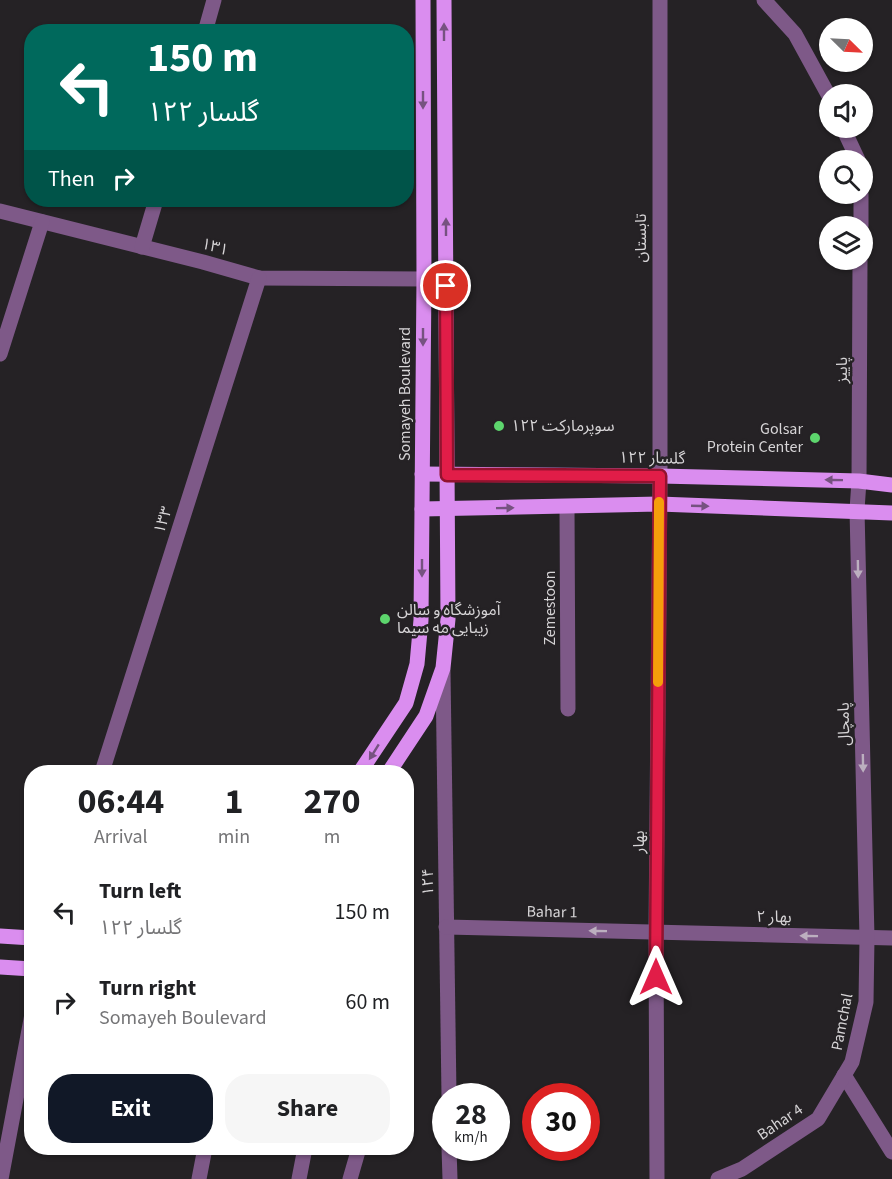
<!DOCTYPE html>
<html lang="en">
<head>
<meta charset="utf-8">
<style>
  body { margin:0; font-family:"Source Sans 3","Noto Sans Arabic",sans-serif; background:#f6f6f6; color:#202124; height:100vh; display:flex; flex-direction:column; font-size:22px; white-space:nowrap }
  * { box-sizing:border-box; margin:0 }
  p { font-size:20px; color:#757577 }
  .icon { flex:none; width:33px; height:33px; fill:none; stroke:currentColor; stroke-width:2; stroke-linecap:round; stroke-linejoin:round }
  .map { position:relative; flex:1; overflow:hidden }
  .details { position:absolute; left:24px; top:765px; width:390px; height:390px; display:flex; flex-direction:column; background:#fff; border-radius:24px; box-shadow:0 2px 4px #0004 }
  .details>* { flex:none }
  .guide { position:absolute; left:24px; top:24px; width:390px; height:183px; border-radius:24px; box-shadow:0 2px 4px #0004; background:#00695c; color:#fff; overflow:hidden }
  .needle { width:39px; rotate:114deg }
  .tools { position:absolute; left:819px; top:18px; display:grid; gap:12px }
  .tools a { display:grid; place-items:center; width:54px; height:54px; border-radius:50%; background:#fff; box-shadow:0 2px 4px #0004; font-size:30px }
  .speed { position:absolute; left:432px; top:1083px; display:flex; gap:12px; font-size:30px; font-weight:700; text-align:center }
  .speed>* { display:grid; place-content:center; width:78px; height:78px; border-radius:50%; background:#fff; box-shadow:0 2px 4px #0004; line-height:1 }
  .speed small { font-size:15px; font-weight:400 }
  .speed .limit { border:9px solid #d22; background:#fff; color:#111 }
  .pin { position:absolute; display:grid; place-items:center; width:51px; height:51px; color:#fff; margin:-26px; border:3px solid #fff; border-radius:50%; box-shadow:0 2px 6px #0007 }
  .me { position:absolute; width:66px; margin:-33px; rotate:0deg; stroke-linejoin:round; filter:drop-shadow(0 0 4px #0008) }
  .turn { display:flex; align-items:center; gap:21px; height:126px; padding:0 24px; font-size:27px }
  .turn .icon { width:78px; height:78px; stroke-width:2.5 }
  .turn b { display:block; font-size:42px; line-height:51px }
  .then { display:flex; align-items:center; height:57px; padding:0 24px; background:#0003; gap:12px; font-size:22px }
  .eta { display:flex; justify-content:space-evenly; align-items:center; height:102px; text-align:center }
  .eta b { font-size:36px; font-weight:700; line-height:42px }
  .action { display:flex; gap:12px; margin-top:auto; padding:12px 24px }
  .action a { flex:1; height:69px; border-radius:24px; background:#111827; color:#fff; font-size:24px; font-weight:700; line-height:69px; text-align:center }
  .action a+a { background:#f6f6f6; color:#202124 }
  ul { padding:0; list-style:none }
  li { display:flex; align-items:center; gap:18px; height:90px; padding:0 24px }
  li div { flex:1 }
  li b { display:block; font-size:22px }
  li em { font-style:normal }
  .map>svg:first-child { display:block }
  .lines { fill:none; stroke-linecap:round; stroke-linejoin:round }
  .minor { stroke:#7e5988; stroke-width:15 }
  .major { stroke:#da8def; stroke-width:15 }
  .oneway { fill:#765280 }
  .oneway2 { fill:#bcafbf }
  .route-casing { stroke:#92132f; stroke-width:15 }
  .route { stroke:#e11d48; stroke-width:10 }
  .slow { stroke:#f59e0b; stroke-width:10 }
  .poi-dot { fill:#5dd56d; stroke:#252225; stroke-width:2 }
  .labels { text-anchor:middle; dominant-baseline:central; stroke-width:5; stroke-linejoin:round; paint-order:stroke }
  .street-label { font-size:16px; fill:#d6d4d6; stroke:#252225 }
  .poi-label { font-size:16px; fill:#d6d4d6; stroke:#252225; text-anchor:start }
</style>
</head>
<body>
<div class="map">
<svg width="892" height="1179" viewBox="0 0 892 1179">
  <rect width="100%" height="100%" fill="#252225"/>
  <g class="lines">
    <g class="minor">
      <path d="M764,0L795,34L830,98"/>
      <path d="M205,32L214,0"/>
      <path d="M843,128L858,160"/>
      <path d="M0,211L203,262L259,278L424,279"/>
      <path d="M861,226V194"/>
      <path d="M142,247L156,200"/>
      <path d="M0,354L42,222"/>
      <path d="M567,507L568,709"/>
      <path d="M443,671L449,1096"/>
      <path d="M102,772L259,278"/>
      <path d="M446,927L892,938"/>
      <path d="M844,1075L892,1152"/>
      <path d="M449,1148L450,1179"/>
      <path d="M1,1179L32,1014"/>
      <path d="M199,1179L205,1148"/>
      <path d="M299,1179L305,1148"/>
      <path d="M350,1179L359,1148"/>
      <path d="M657,1179L656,932L660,476V0"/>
      <path d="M718,1179L742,1169L818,1119L852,1062L866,1002L867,938L857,510L859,481L860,260"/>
    </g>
    <g class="major">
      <path d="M422,474L660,476L859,481L892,485"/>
      <path d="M422,509L659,504L892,513"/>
      <path d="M360,772L406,703L417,664L421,620L424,279L423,0"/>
      <path d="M389,772L426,716L443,668L448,619L444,0"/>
      <path d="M0,936L32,938"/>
      <path d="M0,967L32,969"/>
    </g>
  </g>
  <defs><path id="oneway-solid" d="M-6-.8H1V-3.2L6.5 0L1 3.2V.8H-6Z" transform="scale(1.5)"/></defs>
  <g class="oneway">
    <use href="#oneway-solid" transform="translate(444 32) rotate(-90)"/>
    <use href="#oneway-solid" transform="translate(423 100) rotate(90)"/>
    <use href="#oneway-solid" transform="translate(446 227) rotate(-90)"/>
    <use href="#oneway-solid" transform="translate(423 337) rotate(90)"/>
    <use href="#oneway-solid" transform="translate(834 480) rotate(-179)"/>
    <use href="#oneway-solid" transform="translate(700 506) rotate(2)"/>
    <use href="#oneway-solid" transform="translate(505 508) rotate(-1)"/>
    <use href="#oneway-solid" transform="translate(422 568) rotate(90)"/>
    <use href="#oneway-solid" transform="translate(374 752) rotate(122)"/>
  </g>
  <g class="oneway2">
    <use href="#oneway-solid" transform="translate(858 569) rotate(89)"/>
    <use href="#oneway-solid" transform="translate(863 763) rotate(89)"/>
    <use href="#oneway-solid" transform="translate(598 931) rotate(-179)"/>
    <use href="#oneway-solid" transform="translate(809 936) rotate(-179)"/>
  </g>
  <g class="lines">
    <defs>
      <path id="route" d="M446,286L447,475L660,476L656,977"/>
    </defs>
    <use href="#route" class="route-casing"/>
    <use href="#route" class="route"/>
    <path class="slow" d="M658,682L659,502"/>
  </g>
  <g class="poi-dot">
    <circle cx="499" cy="426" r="6"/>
    <circle cx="815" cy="438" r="6"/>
    <circle cx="385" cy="619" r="6"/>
  </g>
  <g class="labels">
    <g class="street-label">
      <text transform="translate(641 238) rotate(-90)">تابستان</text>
      <text transform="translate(215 247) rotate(16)">۱۳۱</text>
      <text transform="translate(842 370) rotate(-90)">پاییز</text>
      <text transform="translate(405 394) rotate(-90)">Somayeh Boulevard</text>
      <text transform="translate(652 458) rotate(1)">گلسار ۱۲۲</text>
      <text transform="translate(163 520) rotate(-72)">۱۳۳</text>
      <text transform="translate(550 608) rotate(-90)">Zemestoon</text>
      <text transform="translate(844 724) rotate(-91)">پامچال</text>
      <text transform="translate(639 842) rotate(-90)">بهار</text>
      <text transform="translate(428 882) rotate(-91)">۱۲۴</text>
      <text transform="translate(552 912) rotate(1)">Bahar 1</text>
      <text transform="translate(774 917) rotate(1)">بهار ۲</text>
      <text transform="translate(842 1022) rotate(-79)">Pamchal</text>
      <text transform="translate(780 1122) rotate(-34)">Bahar 4</text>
    </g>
    <g class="poi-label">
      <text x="511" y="426">سوپرمارکت ۱۲۲</text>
      <text x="803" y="429" text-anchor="end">Golsar<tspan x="803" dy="18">Protein Center</tspan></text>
      <text x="397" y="610">آموزشگاه و سالن<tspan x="397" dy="18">زیبایی مه سیما</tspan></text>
    </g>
  </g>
</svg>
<div class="tools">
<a><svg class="needle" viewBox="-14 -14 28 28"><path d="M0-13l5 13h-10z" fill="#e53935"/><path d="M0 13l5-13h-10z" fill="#757577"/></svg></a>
<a><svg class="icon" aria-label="sound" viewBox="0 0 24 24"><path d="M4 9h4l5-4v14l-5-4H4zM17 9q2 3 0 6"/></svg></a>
<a><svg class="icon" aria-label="search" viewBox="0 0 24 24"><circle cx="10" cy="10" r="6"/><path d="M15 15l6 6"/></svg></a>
<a><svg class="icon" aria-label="layers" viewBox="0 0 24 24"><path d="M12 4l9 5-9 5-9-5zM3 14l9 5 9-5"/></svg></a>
</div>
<div class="speed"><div>28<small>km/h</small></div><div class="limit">30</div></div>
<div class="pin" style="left:446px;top:286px;background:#d93025"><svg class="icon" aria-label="arrive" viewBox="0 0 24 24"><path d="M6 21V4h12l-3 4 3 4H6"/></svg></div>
<svg class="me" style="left:656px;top:977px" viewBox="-20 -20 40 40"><path d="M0-17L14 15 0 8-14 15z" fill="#e11d48" stroke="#fff" stroke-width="4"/></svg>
<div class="guide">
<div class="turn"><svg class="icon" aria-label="left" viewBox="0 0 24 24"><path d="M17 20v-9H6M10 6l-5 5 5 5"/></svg><div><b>150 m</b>گلسار ۱۲۲</div></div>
<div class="then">Then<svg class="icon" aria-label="right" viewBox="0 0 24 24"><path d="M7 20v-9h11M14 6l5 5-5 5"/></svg></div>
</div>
<section class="details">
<div class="eta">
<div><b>06:44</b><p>Arrival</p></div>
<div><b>1</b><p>min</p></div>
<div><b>270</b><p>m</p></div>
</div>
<ul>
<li><svg class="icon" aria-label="left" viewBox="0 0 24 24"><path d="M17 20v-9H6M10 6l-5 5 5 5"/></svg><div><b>Turn left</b><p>گلسار ۱۲۲</p></div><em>150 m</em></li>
<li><svg class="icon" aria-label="right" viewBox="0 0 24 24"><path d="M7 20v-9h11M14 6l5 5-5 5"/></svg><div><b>Turn right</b><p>Somayeh Boulevard</p></div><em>60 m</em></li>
</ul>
<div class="action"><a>Exit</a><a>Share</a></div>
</section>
</div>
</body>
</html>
